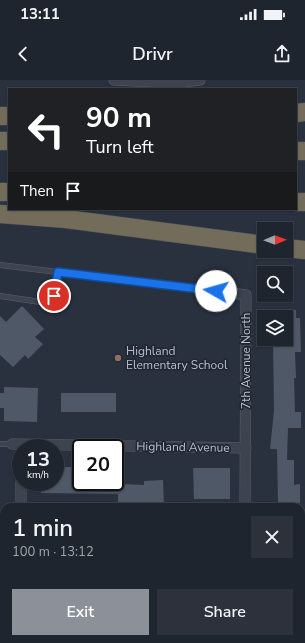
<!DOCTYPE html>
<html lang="en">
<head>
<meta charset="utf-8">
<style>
  body { margin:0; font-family:"Nunito Sans",sans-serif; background:#2c313b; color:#f1f3f6; height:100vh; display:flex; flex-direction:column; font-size:15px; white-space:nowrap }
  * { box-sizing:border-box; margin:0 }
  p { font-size:13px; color:#a1a5aa }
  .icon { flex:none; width:22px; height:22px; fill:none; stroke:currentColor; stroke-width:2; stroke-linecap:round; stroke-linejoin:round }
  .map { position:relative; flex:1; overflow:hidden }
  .side { position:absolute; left:0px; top:423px; width:305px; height:140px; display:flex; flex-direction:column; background:#1f252f; border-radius:12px 12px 0 0; box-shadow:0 1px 3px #0004,0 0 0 1px #3c424b }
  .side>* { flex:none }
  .guide { position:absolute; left:8px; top:8px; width:289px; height:122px; border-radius:0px; box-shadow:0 1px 3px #0004,0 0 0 1px #3c424b; background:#202124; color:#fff; overflow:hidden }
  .needle { width:26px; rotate:89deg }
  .controls { position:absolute; left:257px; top:142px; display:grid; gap:8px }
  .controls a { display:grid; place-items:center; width:36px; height:36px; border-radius:0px; background:#1f252f; box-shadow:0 1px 3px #0004,0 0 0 1px #3c424b; font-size:20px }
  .speed { position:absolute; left:12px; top:359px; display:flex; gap:8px; font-size:20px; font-weight:700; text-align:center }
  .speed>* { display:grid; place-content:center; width:52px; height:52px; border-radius:50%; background:#1f252f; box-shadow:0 1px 3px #0004,0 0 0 1px #3c424b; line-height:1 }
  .speed small { font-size:10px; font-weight:400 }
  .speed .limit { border:2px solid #111; border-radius:6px; background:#fff; color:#111 }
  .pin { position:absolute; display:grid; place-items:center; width:34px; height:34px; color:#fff; margin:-17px; border:2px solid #fff; border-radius:50%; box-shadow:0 1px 4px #0007 }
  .me { position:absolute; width:44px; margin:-22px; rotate:277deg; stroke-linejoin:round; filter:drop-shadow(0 0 3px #0008) }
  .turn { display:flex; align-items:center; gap:14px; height:84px; padding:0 12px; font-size:18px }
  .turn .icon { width:52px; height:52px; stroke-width:2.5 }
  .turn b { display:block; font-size:28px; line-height:34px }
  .then { display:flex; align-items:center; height:38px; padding:0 12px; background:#0003; gap:8px; font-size:15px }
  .round { display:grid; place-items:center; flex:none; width:42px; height:42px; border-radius:0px; background:#2c313b }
  .overview { display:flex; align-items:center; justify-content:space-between; height:68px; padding:0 12px }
  h1 { font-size:24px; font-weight:600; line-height:30px }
  .action { display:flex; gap:8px; margin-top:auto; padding:8px 12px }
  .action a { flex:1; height:46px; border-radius:0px; background:#8c9099; color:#fff; font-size:16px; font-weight:600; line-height:46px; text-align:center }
  .action a+a { background:#2c313b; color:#f1f3f6 }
  .status { display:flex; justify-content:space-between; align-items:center; height:28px; padding:0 20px; background:#1f252f; direction:ltr }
  .status svg { height:11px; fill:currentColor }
  header { display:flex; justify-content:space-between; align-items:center; height:52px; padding:0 12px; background:#1f252f; font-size:18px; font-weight:600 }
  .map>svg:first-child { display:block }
  .building { fill:#4f5867 }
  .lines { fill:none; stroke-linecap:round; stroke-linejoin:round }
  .lane-casing { stroke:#5a616c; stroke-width:6 }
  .street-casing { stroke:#5a616c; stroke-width:11 }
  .secondary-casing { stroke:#5a616c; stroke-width:15 }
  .highway-casing { stroke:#474e59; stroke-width:19 }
  .lane { stroke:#3d434f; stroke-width:5 }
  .street { stroke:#3d434f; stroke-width:10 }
  .secondary { stroke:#4b5262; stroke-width:14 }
  .highway { stroke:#746c5b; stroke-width:18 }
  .route-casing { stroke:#114b97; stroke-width:10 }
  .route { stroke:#1a73e8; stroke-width:7 }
  .education-dot { fill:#8d6e63; stroke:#212834; stroke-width:1.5 }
  .labels { text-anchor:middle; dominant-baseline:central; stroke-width:3.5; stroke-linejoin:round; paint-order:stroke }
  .poi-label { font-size:12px; fill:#b9bec9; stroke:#212834; text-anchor:start }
  .street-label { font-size:12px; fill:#b9bec9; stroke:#212834 }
</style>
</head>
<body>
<div class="status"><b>13:11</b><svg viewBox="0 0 49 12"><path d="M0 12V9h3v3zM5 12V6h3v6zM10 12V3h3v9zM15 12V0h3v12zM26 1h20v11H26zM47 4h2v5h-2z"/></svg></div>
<header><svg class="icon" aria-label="back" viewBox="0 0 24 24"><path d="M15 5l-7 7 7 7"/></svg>Drivr<svg class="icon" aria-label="share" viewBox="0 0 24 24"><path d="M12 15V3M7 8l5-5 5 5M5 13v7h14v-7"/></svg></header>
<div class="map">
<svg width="305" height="563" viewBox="0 0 305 563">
  <rect width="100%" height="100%" fill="#29313f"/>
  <g class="building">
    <path d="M22,226L44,249L35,257L43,264L28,279L25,275L13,287L0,275V236L6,242Z"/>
    <path d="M286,230H296V238H300L301,272H295L296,298H294L295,332H301V348H288L287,380H294V405L300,404V423L278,424L277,369H270L274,331L273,259H286Z"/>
    <path d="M4,307L38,308L37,342L4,341V328H0V313H4Z"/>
    <rect x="61" y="313" width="55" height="19"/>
    <path d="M55,387H81V402L144,405V401L163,400L164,427H118V414L41,413V402H55Z"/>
    <path d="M193,388H230V419H194Z"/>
  </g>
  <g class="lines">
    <defs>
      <g id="lane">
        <path d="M0,185L231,213"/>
        <path d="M0,216L40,222L54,216L58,192"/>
        <path d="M0,364H12"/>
        <path d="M301,457H305"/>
      </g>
      <g id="street">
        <path d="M114,0L175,3L200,0"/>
        <path d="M231,213L246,215L245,427"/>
        <path d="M12,364L246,368"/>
        <path d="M21,427V402"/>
        <path d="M19,563V559"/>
        <path d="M244,563V559"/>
      </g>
      <g id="secondary">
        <path d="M0,522H4"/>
        <path d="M301,526H305"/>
      </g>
      <g id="highway">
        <path d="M296,33L305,32"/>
        <path d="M0,36H9"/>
        <path d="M0,61H9"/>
        <path d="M296,71H305"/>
        <path d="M0,112H9"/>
        <path d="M296,122H305"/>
        <path d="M0,134L66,139L264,165"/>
        <path d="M286,168L305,170"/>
      </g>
    </defs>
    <use href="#lane" class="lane-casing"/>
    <use href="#street" class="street-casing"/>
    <use href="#secondary" class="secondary-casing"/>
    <use href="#highway" class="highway-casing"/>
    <use href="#lane" class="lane"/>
    <use href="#street" class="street"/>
    <use href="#secondary" class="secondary"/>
    <use href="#highway" class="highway"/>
  </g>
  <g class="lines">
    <defs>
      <path id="route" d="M54,216L58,192L216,211"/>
    </defs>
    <use href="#route" class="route-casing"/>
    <use href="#route" class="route"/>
  </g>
  <circle class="education-dot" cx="118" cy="278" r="4"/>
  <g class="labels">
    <g class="poi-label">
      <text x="126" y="271">Highland<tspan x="126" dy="14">Elementary School</tspan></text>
    </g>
    <g class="street-label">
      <text transform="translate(246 281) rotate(-90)">7th Avenue North</text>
      <text transform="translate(183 367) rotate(1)">Highland Avenue</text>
    </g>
  </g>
</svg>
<div class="controls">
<a><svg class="needle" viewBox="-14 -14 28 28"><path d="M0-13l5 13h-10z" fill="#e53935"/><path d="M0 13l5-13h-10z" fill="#a1a5aa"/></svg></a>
<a><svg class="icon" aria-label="search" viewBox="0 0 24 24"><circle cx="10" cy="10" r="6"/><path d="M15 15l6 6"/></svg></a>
<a><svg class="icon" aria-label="layers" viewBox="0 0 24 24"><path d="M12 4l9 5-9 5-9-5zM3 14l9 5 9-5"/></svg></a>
</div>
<div class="speed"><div>13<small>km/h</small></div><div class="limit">20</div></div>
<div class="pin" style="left:54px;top:216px;background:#d93025"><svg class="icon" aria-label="arrive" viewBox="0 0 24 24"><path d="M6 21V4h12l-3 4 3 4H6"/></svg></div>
<svg class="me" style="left:216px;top:211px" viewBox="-20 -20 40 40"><circle r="19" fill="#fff"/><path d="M0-13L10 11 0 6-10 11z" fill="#1a73e8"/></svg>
<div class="guide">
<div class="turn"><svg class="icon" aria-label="left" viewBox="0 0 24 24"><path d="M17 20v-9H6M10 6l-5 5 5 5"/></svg><div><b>90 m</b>Turn left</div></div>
<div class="then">Then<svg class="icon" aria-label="arrive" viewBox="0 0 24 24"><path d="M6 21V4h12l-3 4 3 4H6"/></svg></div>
</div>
<section class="side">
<div class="overview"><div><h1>1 min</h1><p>100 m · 13:12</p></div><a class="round"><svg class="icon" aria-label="close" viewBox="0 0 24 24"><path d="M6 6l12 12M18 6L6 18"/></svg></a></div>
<div class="action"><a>Exit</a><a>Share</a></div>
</section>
</div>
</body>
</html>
